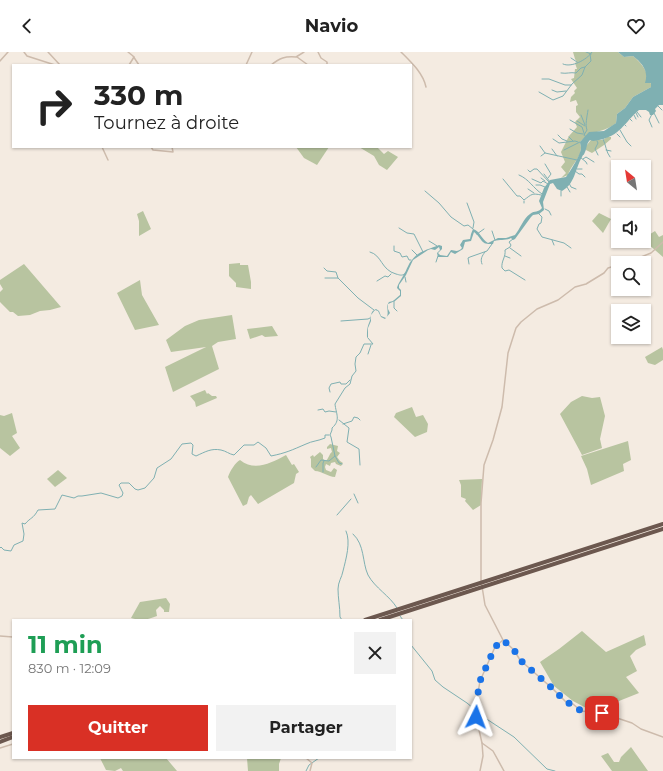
<!DOCTYPE html>
<html lang="fr">
<head>
<meta charset="utf-8">
<style>
  body { margin:0; font-family:Montserrat,sans-serif; background:#f2f2f2; color:#222; height:100vh; display:flex; flex-direction:column; font-size:15px; white-space:nowrap }
  * { box-sizing:border-box; margin:0 }
  p { font-size:13px; color:#767676 }
  .icon { flex:none; width:22px; height:22px; fill:none; stroke:currentColor; stroke-width:2; stroke-linecap:round; stroke-linejoin:round }
  .map { position:relative; flex:1; overflow:hidden }
  .panel { position:absolute; left:12px; top:567px; width:400px; height:140px; display:flex; flex-direction:column; background:#fff; border-radius:0px; box-shadow:0 1px 3px #0004 }
  .panel>* { flex:none }
  .hud { position:absolute; left:12px; top:12px; width:400px; height:84px; border-radius:0px; box-shadow:0 1px 3px #0004; background:#fff; color:#222; overflow:hidden }
  .needle { width:26px; rotate:330deg }
  .tools { position:absolute; left:611px; top:108px; display:grid; gap:8px }
  .tools a { display:grid; place-items:center; width:40px; height:40px; border-radius:0px; background:#fff; box-shadow:0 1px 3px #0004; font-size:20px }
  .pin { position:absolute; display:grid; place-items:center; width:34px; height:34px; color:#fff; margin:-17px; border-radius:8px; box-shadow:0 2px 6px #0006 }
  .me { position:absolute; width:44px; margin:-22px; rotate:3deg; stroke-linejoin:round; filter:drop-shadow(0 0 3px #0008) }
  .turn { display:flex; align-items:center; gap:14px; height:84px; padding:0 16px; font-size:18px }
  .turn .icon { width:52px; height:52px; stroke-width:2.5 }
  .turn b { display:block; font-size:28px; line-height:34px }
  .round { display:grid; place-items:center; flex:none; width:42px; height:42px; border-radius:0px; background:#f2f2f2 }
  .headline { display:flex; align-items:center; justify-content:space-between; height:68px; padding:0 16px }
  h1 { font-size:24px; font-weight:700; line-height:30px; color:#1e9e55 }
  .action { display:flex; gap:8px; margin-top:auto; padding:8px 16px }
  .action a { flex:1; height:46px; border-radius:0px; background:#d93025; color:#fff; font-size:16px; font-weight:700; line-height:46px; text-align:center }
  .action a+a { background:#f2f2f2; color:#222 }
  header { display:flex; justify-content:space-between; align-items:center; height:52px; padding:0 16px; background:#fff; font-size:18px; font-weight:700 }
  .map>svg:first-child { display:block }
  .green { fill:#b8c4a0 }
  .water { fill:#7fb0b2 }
  .lines { fill:none; stroke-linecap:round; stroke-linejoin:round }
  .stream { stroke:#7fb0b2; stroke-width:1 }
  .minor { stroke:#cdbbac; stroke-width:1.5 }
  .trunk { stroke:#6c584f; stroke-width:4 }
  .route { stroke:#1a73e8; stroke-width:7; stroke-dasharray:0 12.6 }
</style>
</head>
<body>
<header><svg class="icon" aria-label="back" viewBox="0 0 24 24"><path d="M15 5l-7 7 7 7"/></svg>Navio<svg class="icon" aria-label="heart" viewBox="0 0 24 24"><path d="M12 20l-8-8c-3-5 5-10 8-4 3-6 11-1 8 4z"/></svg></header>
<div class="map">
<svg width="663" height="719" viewBox="0 0 663 719">
  <rect width="100%" height="100%" fill="#f4ebe1"/>
  <g class="green">
    <path d="M573,0H618L624,5L633,4C640,10 647,17 647,26L652,33L651,35L633,45L625,56L617,62L616,71C604,81 591,78 580,90C580,92 581,94 581,96C581,106 570,114 568,123L561,126L566,121L561,115L565,110L561,100L569,84L577,75L575,70L580,65L576,60V54L578,53L576,48L570,50L571,45L575,41L574,39L577,36L571,27L574,26L575,17H577L575,11L577,10L575,7Z"/>
    <path d="M607,85H611V87L604,93L592,101L586,98V94L591,88H603Z"/>
    <path d="M296,95H329L317,113L304,106Z"/>
    <path d="M359,95H377L384,102L388,99L398,105L387,118L379,113L374,104Z"/>
    <path d="M143,159L151,177L139,184V169L137,162Z"/>
    <path d="M599,161L611,167L603,181L592,169Z"/>
    <path d="M655,179L659,185L663,183V205L648,192L644,186Z"/>
    <path d="M240,211V213H248L251,230V237L236,235V231L229,224V212Z"/>
    <path d="M24,212L61,255L50,258L40,259L30,263L18,264L13,260H10L0,250V240L3,237L0,232V228Z"/>
    <path d="M140,228L142,243L159,273L135,278L117,241Z"/>
    <path d="M232,263L236,287L218,290L212,294L219,317L173,340L165,315L206,295L171,300L166,288L185,274L199,268Z"/>
    <path d="M272,274L278,284L265,285L262,283L250,287L247,277Z"/>
    <path d="M662,295L663,298V308L655,313L648,311L645,305Z"/>
    <path d="M205,338L207,342L208,341L212,344H216L217,346L196,355L195,350L190,344Z"/>
    <path d="M582,344L592,346L600,345L605,364L600,387L602,396L582,403L560,362L571,350Z"/>
    <path d="M412,355L416,365L423,363L428,372L427,380L415,385L394,365L396,361Z"/>
    <path d="M12,361L17,381L12,384L20,396L10,404L0,396V363L4,364Z"/>
    <path d="M628,389L631,408L623,412L624,419L591,433L587,417L581,404Z"/>
    <path d="M330,392L338,394L337,399L340,401L337,405L340,409L343,411L341,414L336,412L335,410L331,411L330,414L326,412L325,415L326,418L331,420L334,416L337,418L335,425C328,425 322,419 315,419L311,415V407L310,405L313,403L314,405L320,400L323,403V407L326,409C329,406 329,402 332,400L331,396L327,397V395Z"/>
    <path d="M286,403L292,413L294,412L299,420L296,422L294,431L258,452L251,443L249,445L247,452L243,454L228,425C230,419 235,411 240,408C255,420 271,411 286,403Z"/>
    <path d="M58,418L67,426L55,435L47,427Z"/>
    <path d="M482,427L481,453L473,458L465,449L466,447L461,445V433L459,428Z"/>
    <path d="M166,546L170,552L169,560H164V558L160,554L156,558L157,564C147,568 141,569 131,566L140,550Z"/>
    <path d="M582,579L606,600L644,583L646,593L636,598L630,604L637,619L626,625L639,641L599,657H588L573,649L554,634L540,610L559,597Z"/>
    <path d="M631,695L648,719H612L601,704L608,701L614,710H619L621,705Z"/>
    <path d="M100,706H166L177,719H123L121,716L115,719L106,718Z"/>
    <path d="M247,706H281L279,712V719H248Z"/>
  </g>
  <path class="water" d="M618,0H663V53H659L655,57L656,59L653,63H650L649,60L646,58H639C624,71 620,84 599,88C596,88 594,90 590,88C586,92 587,96 585,100C583,105 584,101 582,105C575,117 575,132 562,139L557,137L553,131L550,132L543,150L544,158L539,162L533,163L531,165L515,187L513,188L511,186C505,189 500,187 494,189L493,192C480,193 483,187 474,180L471,189L465,190L463,197L455,202L451,200L448,205H438L437,201L440,198L439,195L435,198L431,197L428,198L413,208L406,223L399,233V236L401,238V244L395,249L388,252V257L390,261L385,267L381,265L378,259L375,258L371,263V269L368,276V286L367,285C367,279 367,276 369,271C372,265 369,260 376,257L379,259L381,264L386,266C390,261 385,255 389,250L393,249L400,243V239L397,236C398,231 402,227 404,222C407,218 408,212 412,208C418,199 430,197 439,193L442,194V197L438,201L440,203L447,204L451,198C456,199 458,200 462,196L460,193L463,188L470,187L471,182L473,177C480,179 482,188 488,191L498,186H506L515,183C520,177 523,167 530,162C535,158 538,161 542,156L539,149L544,136L550,128L566,125C570,120 581,102 581,96C581,94 580,92 580,90L589,80L604,79L616,71L617,62L625,56L633,45L651,35V31H645C649,19 642,11 633,4L624,5Z"/>
  <g class="lines">
    <g class="stream">
      <path d="M586,0L591,2"/>
      <path d="M571,6L577,10"/>
      <path d="M563,12C571,16 587,8 592,0"/>
      <path d="M561,21C567,22 570,20 576,21L581,16L585,15"/>
      <path d="M542,27H549L565,33H571"/>
      <path d="M552,38L557,40L566,39"/>
      <path d="M539,40L553,48L563,44L572,32L582,23L585,15L591,9L590,2"/>
      <path d="M658,54L662,58"/>
      <path d="M637,60L641,65"/>
      <path d="M636,61L638,65"/>
      <path d="M654,61L659,71"/>
      <path d="M581,63L585,73"/>
      <path d="M634,63L636,67"/>
      <path d="M630,67L632,69"/>
      <path d="M570,68L582,75L585,84"/>
      <path d="M577,69L585,74"/>
      <path d="M625,73L626,74"/>
      <path d="M652,75L649,68L652,62"/>
      <path d="M570,77L577,81L583,82"/>
      <path d="M620,78L627,90L631,94"/>
      <path d="M617,82L620,85"/>
      <path d="M558,83L562,87L567,89"/>
      <path d="M584,83L587,78C585,73 587,65 588,58"/>
      <path d="M569,85L573,89"/>
      <path d="M553,87L559,91L575,89L578,90"/>
      <path d="M603,87C606,93 606,100 610,105"/>
      <path d="M597,89L598,91L595,97L598,103"/>
      <path d="M540,94L545,101L577,108"/>
      <path d="M552,97L557,104"/>
      <path d="M564,98L580,90"/>
      <path d="M606,98L611,99"/>
      <path d="M541,104L545,101"/>
      <path d="M580,105L586,110L587,112"/>
      <path d="M583,107L586,105L594,110"/>
      <path d="M545,112L551,122L548,126"/>
      <path d="M577,117H582"/>
      <path d="M528,118L530,120L534,117H537L549,130"/>
      <path d="M575,119L579,122H582L585,125"/>
      <path d="M544,122L550,130"/>
      <path d="M519,123C529,127 533,136 542,142"/>
      <path d="M541,126L545,129"/>
      <path d="M503,127L517,144H520L524,148C532,142 532,141 541,143"/>
      <path d="M532,127L541,131L543,129L548,132"/>
      <path d="M569,131L571,135L576,137"/>
      <path d="M536,133H540L545,135"/>
      <path d="M567,135L570,140"/>
      <path d="M528,137L534,141"/>
      <path d="M425,139L439,151L451,165L464,174L468,173L473,177"/>
      <path d="M561,139V144"/>
      <path d="M524,149V151"/>
      <path d="M467,151L474,170L473,176"/>
      <path d="M545,157L549,159L551,163"/>
      <path d="M539,162L542,165L541,171L539,172L537,177L542,185L564,191L571,196"/>
      <path d="M399,176L407,181L414,182L423,200"/>
      <path d="M492,179L495,188"/>
      <path d="M477,182L484,177"/>
      <path d="M513,187L509,190L511,193L510,195L505,198C506,205 501,209 502,216L505,219L509,218L525,228"/>
      <path d="M552,188L554,193"/>
      <path d="M429,189L434,192L437,194"/>
      <path d="M394,194V199L400,201L402,205L407,204L409,208H411"/>
      <path d="M510,196L521,204"/>
      <path d="M412,198L417,203"/>
      <path d="M370,200C382,203 381,218 396,222C400,223 401,224 405,222"/>
      <path d="M505,204L510,206"/>
      <path d="M436,210L438,204"/>
      <path d="M469,212L468,206L470,205L487,199L492,192"/>
      <path d="M482,212C480,207 482,204 485,200"/>
      <path d="M324,216L327,219L336,220L338,226"/>
      <path d="M405,225L406,230"/>
      <path d="M325,226H338L358,246L374,258"/>
      <path d="M377,229L385,224L388,225L391,222"/>
      <path d="M394,249V256L397,259"/>
      <path d="M341,269L368,267L370,266"/>
      <path d="M368,302L371,293"/>
      <path d="M330,340L329,336L331,332L340,330L341,332H346L350,328"/>
      <path d="M318,358L323,357L325,360L329,359L336,360"/>
      <path d="M339,368L349,376L347,390L359,397L360,413"/>
      <path d="M343,372L352,369L354,365L358,366L360,368"/>
      <path d="M335,404L339,411L342,412"/>
      <path d="M316,415L321,408L329,409L335,404L331,385L330,383L332,378V376C341,368 336,362 335,352L345,336L350,332L352,324L356,319L355,312L356,305L360,301L364,292H373L368,286"/>
      <path d="M323,420V411L324,409"/>
      <path d="M354,442L358,451"/>
      <path d="M337,463L351,447"/>
      <path d="M353,482C365,493 362,510 368,523C375,536 390,544 397,556"/>
      <path d="M0,496L1,495L4,498L11,499L14,493L23,489L24,482L22,471L25,472C31,465 33,467 38,458L55,457L62,443L74,446L78,444H82L101,441L118,446L122,444L123,441L119,433L121,431H129L135,437L138,438L145,436L154,426L157,416L171,407L182,392L191,391L193,393L192,402L196,404C205,400 211,396 221,398C226,399 229,402 234,403L244,393H254L258,390L266,396L271,404C286,401 292,398 306,392C312,389 318,389 325,386V383H329"/>
      <path d="M400,564L403,568"/>
      <path d="M342,568L340,565C340,555 338,546 338,537C338,530 342,525 343,519C346,507 351,490 346,479"/>
      <path d="M411,593L432,619L435,628L443,635L467,651L485,666L514,685L547,717L555,719"/>
      <path d="M306,719L309,713L319,706"/>
    </g>
    <g class="minor">
      <path d="M24,0L27,4L55,13"/>
      <path d="M48,0L60,13"/>
      <path d="M128,0L133,4L139,13"/>
      <path d="M318,0L321,6L327,10V13"/>
      <path d="M401,0C411,10 423,21 426,35"/>
      <path d="M297,5L308,13"/>
      <path d="M0,9L8,0"/>
      <path d="M129,13L134,5"/>
      <path d="M246,13L252,0"/>
      <path d="M271,13C280,6 285,4 296,5L304,0"/>
      <path d="M102,95L108,108"/>
      <path d="M151,95L153,98L173,100L172,95"/>
      <path d="M626,211L651,201L663,190"/>
      <path d="M618,213L608,216L604,221L586,232L575,235L558,248L537,257L521,270L516,276L508,301L502,355L493,388L484,413L481,451V528L485,553L503,588L514,598L520,608L553,637L567,651L573,652L581,659L602,661L632,671L641,677L663,685"/>
      <path d="M0,584L13,585"/>
      <path d="M503,588L495,595L480,629L477,647L476,665L482,691L493,699L504,719"/>
      <path d="M0,696L13,692"/>
      <path d="M306,706L312,711L310,719"/>
      <path d="M480,719L483,704L482,691"/>
    </g>
    <g class="trunk">
      <path d="M365,568L663,472"/>
      <path d="M380,568L663,477"/>
      <path d="M0,685L13,681"/>
      <path d="M0,690L13,685"/>
    </g>
  </g>
  <g class="lines">
    <path class="route" d="M476,665L477,647L480,629L495,595L503,588L514,598L520,608L553,637L567,651L573,652L581,659L602,661"/>
  </g>
</svg>
<div class="tools">
<a><svg class="needle" viewBox="-14 -14 28 28"><path d="M0-13l5 13h-10z" fill="#e53935"/><path d="M0 13l5-13h-10z" fill="#767676"/></svg></a>
<a><svg class="icon" aria-label="sound" viewBox="0 0 24 24"><path d="M4 9h4l5-4v14l-5-4H4zM17 9q2 3 0 6"/></svg></a>
<a><svg class="icon" aria-label="search" viewBox="0 0 24 24"><circle cx="10" cy="10" r="6"/><path d="M15 15l6 6"/></svg></a>
<a><svg class="icon" aria-label="layers" viewBox="0 0 24 24"><path d="M12 4l9 5-9 5-9-5zM3 14l9 5 9-5"/></svg></a>
</div>
<div class="pin" style="left:602px;top:661px;background:#d93025"><svg class="icon" aria-label="arrive" viewBox="0 0 24 24"><path d="M6 21V4h12l-3 4 3 4H6"/></svg></div>
<svg class="me" style="left:476px;top:665px" viewBox="-20 -20 40 40"><path d="M0-17L14 15 0 8-14 15z" fill="#1a73e8" stroke="#fff" stroke-width="4"/></svg>
<div class="hud">
<div class="turn"><svg class="icon" aria-label="right" viewBox="0 0 24 24"><path d="M7 20v-9h11M14 6l5 5-5 5"/></svg><div><b>330 m</b>Tournez à droite</div></div>
</div>
<section class="panel">
<div class="headline"><div><h1>11 min</h1><p>830 m · 12:09</p></div><a class="round"><svg class="icon" aria-label="close" viewBox="0 0 24 24"><path d="M6 6l12 12M18 6L6 18"/></svg></a></div>
<div class="action"><a>Quitter</a><a>Partager</a></div>
</section>
</div>
</body>
</html>
